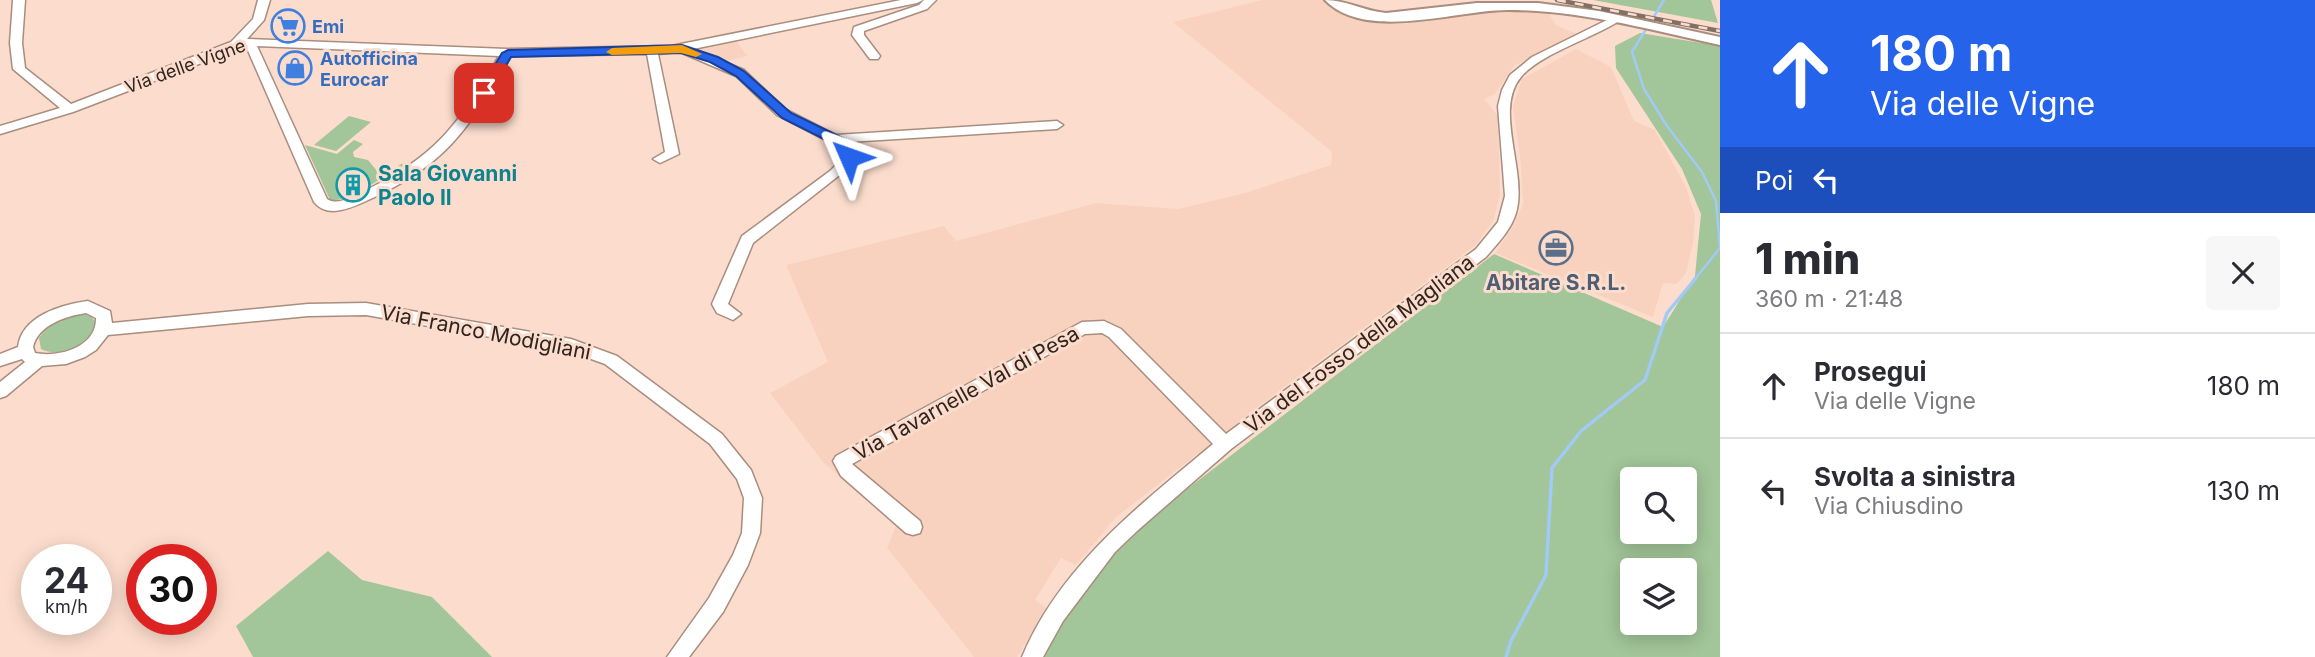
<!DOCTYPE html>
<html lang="it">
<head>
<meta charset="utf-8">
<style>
  body { margin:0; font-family:Inter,sans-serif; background:#f7f7f7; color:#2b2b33; height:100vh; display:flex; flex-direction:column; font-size:26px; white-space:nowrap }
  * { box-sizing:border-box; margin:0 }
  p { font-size:23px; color:#7c7c81 }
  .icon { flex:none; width:38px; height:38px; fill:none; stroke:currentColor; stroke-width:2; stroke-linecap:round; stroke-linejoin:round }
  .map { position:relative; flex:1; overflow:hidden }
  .drawer { display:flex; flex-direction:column; background:#fff; width:595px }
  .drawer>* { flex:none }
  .hud { background:#2563eb; color:#fff; overflow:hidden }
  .buttons { position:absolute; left:1620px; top:467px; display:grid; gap:14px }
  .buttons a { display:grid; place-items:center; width:77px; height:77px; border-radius:7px; background:#fff; box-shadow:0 4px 18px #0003; font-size:35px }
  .speed { position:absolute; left:21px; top:544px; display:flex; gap:14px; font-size:35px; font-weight:700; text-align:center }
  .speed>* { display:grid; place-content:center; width:91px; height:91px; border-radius:50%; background:#fff; box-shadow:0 4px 18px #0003; line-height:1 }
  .speed small { font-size:18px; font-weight:400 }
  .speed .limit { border:10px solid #d22; background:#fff; color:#111 }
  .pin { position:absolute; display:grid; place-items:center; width:60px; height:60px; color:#fff; margin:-30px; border-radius:14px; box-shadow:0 4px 10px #0006 }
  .me { position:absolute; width:77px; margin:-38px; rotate:313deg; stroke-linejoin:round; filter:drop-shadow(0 0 5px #0008) }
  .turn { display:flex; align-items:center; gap:24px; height:147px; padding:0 35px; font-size:32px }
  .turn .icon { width:91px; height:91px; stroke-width:2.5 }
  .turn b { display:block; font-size:49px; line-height:60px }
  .then { display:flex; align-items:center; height:66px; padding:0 35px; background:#0003; gap:14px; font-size:26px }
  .round { display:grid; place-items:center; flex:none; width:74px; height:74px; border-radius:7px; background:#f7f7f7 }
  .head { display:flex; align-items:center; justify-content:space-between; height:119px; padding:0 35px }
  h1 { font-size:42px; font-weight:800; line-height:52px }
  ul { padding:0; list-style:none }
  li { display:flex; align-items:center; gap:21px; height:105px; padding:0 35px; border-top:2px solid #e1e1e2 }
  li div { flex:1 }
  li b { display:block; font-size:26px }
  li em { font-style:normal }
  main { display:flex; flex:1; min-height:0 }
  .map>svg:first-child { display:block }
  .built { fill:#f8d2be }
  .green { fill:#a2c599; fill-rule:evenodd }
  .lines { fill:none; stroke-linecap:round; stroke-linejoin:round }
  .stream-far1 { stroke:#a1caf7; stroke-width:2.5 }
  .stream { stroke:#a1caf7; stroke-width:3.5 }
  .minor-casing { stroke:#a98d7e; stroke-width:3 }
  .major-casing { stroke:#a98d7e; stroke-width:4 }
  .minor { fill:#fff; fill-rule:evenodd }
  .major { fill:#fff; fill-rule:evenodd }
  .rail-casing { stroke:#826f65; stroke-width:4.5 }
  .rail { stroke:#fcddcd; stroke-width:2.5; stroke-dasharray:9; stroke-linecap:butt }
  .route { fill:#2563eb; stroke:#184099; stroke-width:2 }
  .slow { fill:#f59e0b }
  .labels { text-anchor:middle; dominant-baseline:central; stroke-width:6; stroke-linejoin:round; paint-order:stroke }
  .far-shop-label { font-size:18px; font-weight:bold; fill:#366cbe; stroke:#fcddcd; text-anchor:start }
  .far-street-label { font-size:18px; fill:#2f241e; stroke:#fcddcd }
  .culture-label { font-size:21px; font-weight:bold; fill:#0d838f; stroke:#fcddcd; text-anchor:start }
  .service-label { font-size:21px; font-weight:bold; fill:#4e5e75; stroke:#fcddcd }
  .street-label { font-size:21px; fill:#2f241e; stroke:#fcddcd }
</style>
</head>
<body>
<main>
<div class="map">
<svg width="1720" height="657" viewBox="0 0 1720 657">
  <rect width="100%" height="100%" fill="#fcddcd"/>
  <g class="built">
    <path d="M1262,0H1322L1355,16L1390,24H1406L1497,7L1548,12L1556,25L1577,34L1514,66L1495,94L1484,99L1498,116L1500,194L1494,219L1476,245L1276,393L1115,518L1076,565L1061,558L1035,600L1047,608L1017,657H974L887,548L896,526L823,462L770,393L828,362L786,265L944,226L956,241L1096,203L1178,209L1245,193L1331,165L1332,152L1173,22Z"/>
    <path d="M736,41L747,56L722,62L691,51Z"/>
    <path d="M1576,49L1611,67L1634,121L1655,130L1686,187L1695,216L1693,243L1686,273L1677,284L1663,283L1653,317L1495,253L1512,228L1523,204L1521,165L1513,106L1522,79Z"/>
  </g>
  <g class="green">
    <path d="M1593,0H1711L1718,23Z"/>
    <path d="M1640,33L1720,46V657H1038L1101,562L1144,522L1494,254L1663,327L1695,276L1701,214L1682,169L1616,68L1615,46ZM1633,480H1685V532H1633ZM1633,570H1685V623H1633Z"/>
    <path d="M349,116L371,122L336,151L314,145Z"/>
    <path d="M354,140L363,144L353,152L354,157L368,160L377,171H389L405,162L407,164L353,195L331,202L305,145L337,154Z"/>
    <path d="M75,315C85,314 93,314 96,325C90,345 60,359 41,349L39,338C48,324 60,320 75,315Z"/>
    <path d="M328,551L362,580L432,597L492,657H253L236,626Z"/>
  </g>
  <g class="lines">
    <path class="stream-far1" d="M1664,0L1632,52L1644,89L1667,126L1702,172L1716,201L1720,248L1695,279"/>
    <path class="stream" d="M1506,657L1511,641L1546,575L1552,468L1581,431L1645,380L1667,313L1696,278"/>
    <defs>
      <g id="minor">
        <path d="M13,0H25L22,43L25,68L71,104L231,42L253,19L258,0H270L264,20L247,39L507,49L671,46L901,0H923L917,3L693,49L744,70L785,109L836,135L1057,121L1063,125L1057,129L848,142L857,153L851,166L753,243L728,304L741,314L733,320L717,313L712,304L742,236L830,171L840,161L843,153L837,146L777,115L736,76L680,52L658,54L679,154L660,163L653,159L665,152L647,54L511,56C467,132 446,165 364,202C348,209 327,218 314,202L246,46L73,112L0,134V126L60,108L13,69L10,43ZM257,46L499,56C459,124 435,158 362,192C351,197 338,206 327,199Z"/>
        <path d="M924,0H936L927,9L864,31V35L880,56L878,59H870L852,35L854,27L919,5Z"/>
        <path d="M1615,16L1621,19L1619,21C1593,38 1540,54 1521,77C1493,110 1528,172 1516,213C1511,230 1497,244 1486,257L1231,449L1137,531L1115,552L1063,621L1043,657H1022C1060,566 1140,505 1213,444L1109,337L1102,333L1085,334L852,464L920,521L922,527L920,533L913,535L906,533L841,476L833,461L836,456L1082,322L1104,321L1121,329L1226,434L1476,249L1498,222L1505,196L1498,106L1502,90L1510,75L1532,57Z"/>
        <path d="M88,301L110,311L112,323L308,304L366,303L571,339L617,356L722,434L751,470L762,498L760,533L748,565L723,612L689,657H667L709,598L733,555L742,533L744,498L737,479L710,444L605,364L569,351L366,315L308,316L108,335L96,350L85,357L66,364L42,366L6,396L0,398V382L25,362L22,359L0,366V354L18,347C22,316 60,305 88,301ZM86,313L96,318C97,347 59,358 35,353L33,347C38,325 66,316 86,313Z"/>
      </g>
      <path id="major" d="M1325,0C1346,0 1364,11 1386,13L1477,3H1538L1599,11L1720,37V45C1650,30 1580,10 1508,10C1456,10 1366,42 1325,0Z"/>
    </defs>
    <use href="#minor" class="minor-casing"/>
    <use href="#major" class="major-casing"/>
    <use href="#minor" class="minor"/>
    <use href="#major" class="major"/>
    <defs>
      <path id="rail" d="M1557,0L1720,31"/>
    </defs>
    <use href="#rail" class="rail-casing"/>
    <use href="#rail" class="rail"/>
  </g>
  <path class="route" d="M682,45L718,57L744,71L791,113L849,141L856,150L854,160H845L840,147L782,118L736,76L710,62L681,53L511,57L488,96H480L478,93L502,53L508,50Z"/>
  <path class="slow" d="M682,45L702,54L696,57L681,53L612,55L606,52L612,48Z"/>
  <defs>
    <symbol id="supermarket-ring" viewBox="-11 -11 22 22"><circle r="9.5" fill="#fcddcd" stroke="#3f7fe0" stroke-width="1.5"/><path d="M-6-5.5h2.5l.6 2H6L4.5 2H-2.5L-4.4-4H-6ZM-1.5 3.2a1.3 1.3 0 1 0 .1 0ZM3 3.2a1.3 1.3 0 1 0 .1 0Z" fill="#3f7fe0"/></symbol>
    <symbol id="shop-ring" viewBox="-11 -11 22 22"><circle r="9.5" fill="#fcddcd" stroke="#3f7fe0" stroke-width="1.5"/><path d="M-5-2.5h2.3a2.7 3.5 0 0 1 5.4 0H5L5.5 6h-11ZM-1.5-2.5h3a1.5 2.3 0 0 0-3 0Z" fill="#3f7fe0"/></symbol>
    <symbol id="building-ring" viewBox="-11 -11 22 22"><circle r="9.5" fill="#fcddcd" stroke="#0f9aa8" stroke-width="1.5"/><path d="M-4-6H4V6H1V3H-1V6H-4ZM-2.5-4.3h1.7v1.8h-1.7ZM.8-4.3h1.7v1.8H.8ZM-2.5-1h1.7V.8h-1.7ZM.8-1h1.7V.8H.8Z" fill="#0f9aa8"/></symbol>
    <symbol id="office-ring" viewBox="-11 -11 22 22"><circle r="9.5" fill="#fcddcd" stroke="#5c6f8a" stroke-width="1.5"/><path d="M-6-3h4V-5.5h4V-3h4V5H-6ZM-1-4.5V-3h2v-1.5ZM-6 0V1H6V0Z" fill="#5c6f8a"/></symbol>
  </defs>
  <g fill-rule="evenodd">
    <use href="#supermarket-ring" x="269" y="7" width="38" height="38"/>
    <use href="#shop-ring" x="276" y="49" width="38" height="38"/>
    <use href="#building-ring" x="334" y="166" width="38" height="38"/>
    <use href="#office-ring" x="1537" y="229" width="38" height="38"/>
  </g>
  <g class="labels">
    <g class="far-shop-label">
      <text x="312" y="26">Emi</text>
      <text x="320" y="58">Autofficina<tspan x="320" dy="21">Eurocar</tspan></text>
    </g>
    <g class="far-street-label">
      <text transform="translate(185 66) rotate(-20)">Via delle Vigne</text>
    </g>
    <g class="culture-label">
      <text x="378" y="173">Sala Giovanni<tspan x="378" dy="24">Paolo II</tspan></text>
    </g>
    <g class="service-label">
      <text x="1556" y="282">Abitare S.R.L.</text>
    </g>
    <g class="street-label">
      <text transform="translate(486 332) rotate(11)">Via Franco Modigliani</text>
      <text transform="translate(1359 344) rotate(-37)">Via del Fosso della Magliana</text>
      <text transform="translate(966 393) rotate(-29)">Via Tavarnelle Val di Pesa</text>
    </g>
  </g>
</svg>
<div class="buttons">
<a><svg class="icon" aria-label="search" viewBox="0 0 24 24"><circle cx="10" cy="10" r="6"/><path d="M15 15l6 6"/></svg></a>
<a><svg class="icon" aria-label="layers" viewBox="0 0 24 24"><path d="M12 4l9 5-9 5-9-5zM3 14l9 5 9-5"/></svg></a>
</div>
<div class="speed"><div>24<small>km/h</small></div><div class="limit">30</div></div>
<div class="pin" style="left:484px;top:93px;background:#d93025"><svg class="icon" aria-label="arrive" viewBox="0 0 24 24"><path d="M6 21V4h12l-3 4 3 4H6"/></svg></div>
<svg class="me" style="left:849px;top:157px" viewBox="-20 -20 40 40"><path d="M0-17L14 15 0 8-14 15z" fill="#2563eb" stroke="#fff" stroke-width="4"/></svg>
</div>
<section class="drawer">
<div class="hud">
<div class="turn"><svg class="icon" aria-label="ahead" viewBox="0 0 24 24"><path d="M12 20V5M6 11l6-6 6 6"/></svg><div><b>180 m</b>Via delle Vigne</div></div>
<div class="then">Poi<svg class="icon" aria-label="left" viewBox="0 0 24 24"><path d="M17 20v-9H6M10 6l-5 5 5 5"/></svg></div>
</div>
<div class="head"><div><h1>1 min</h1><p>360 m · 21:48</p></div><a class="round"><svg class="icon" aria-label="close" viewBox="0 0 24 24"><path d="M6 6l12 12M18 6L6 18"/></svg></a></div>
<ul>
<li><svg class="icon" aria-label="ahead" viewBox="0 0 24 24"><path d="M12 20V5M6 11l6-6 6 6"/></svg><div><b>Prosegui</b><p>Via delle Vigne</p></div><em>180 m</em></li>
<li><svg class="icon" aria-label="left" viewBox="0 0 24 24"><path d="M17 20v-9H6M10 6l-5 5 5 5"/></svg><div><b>Svolta a sinistra</b><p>Via Chiusdino</p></div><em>130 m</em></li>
</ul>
</section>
</main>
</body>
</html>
